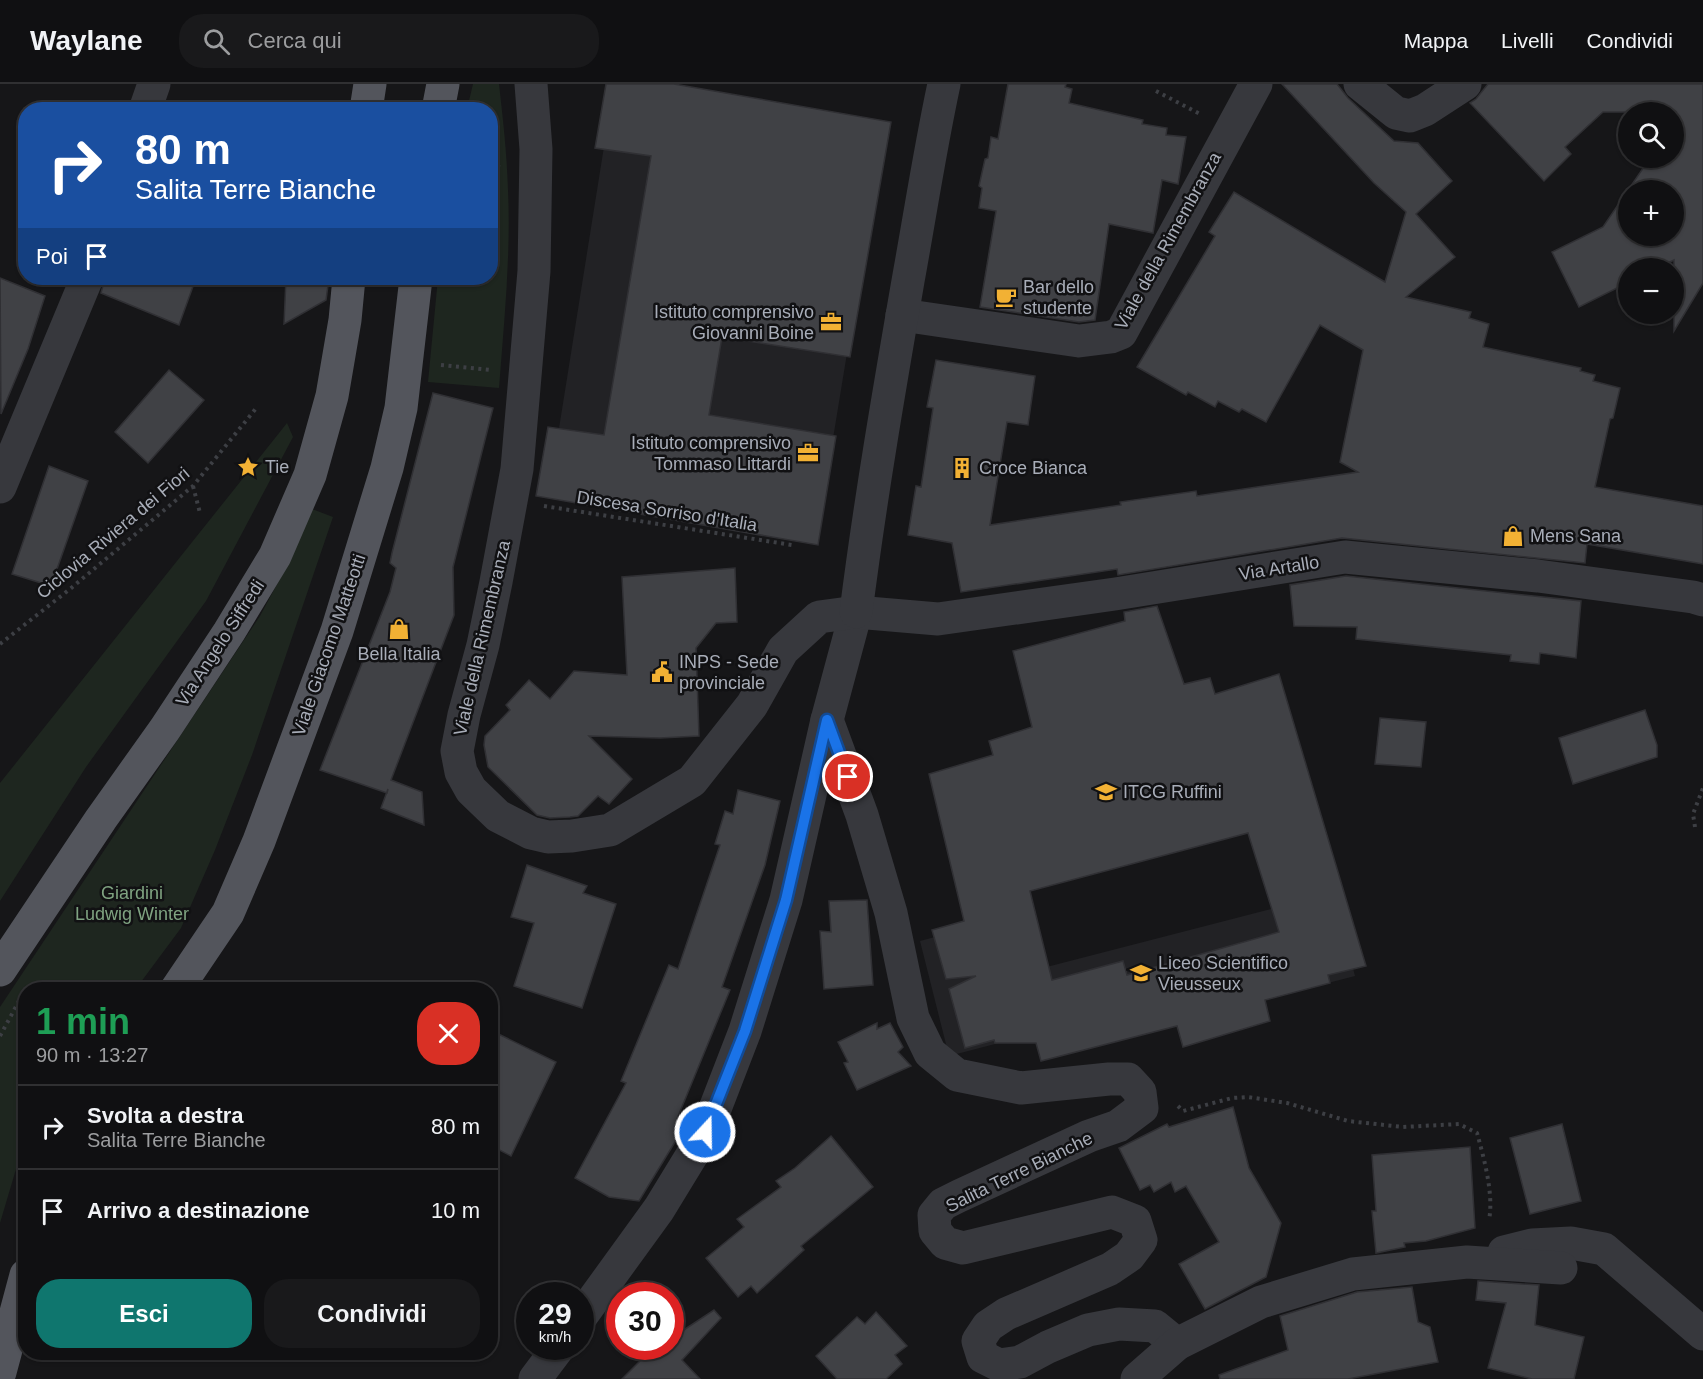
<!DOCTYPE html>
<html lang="it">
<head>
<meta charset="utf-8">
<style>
  body { margin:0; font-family:Arial,sans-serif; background:#19191b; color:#f1f3f6; height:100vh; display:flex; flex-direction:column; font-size:22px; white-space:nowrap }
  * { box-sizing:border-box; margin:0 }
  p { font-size:20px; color:#9c9d9f }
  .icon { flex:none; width:33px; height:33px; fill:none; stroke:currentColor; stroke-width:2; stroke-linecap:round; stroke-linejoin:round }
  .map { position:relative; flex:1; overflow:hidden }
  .drawer { position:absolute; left:18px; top:898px; width:480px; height:378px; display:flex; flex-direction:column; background:#101012; border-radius:24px; box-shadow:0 2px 4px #0004,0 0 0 2px #303032 }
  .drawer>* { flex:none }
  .guide { position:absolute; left:18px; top:18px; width:480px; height:183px; border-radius:24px; box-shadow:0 2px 4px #0004,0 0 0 2px #303032; background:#1a4fa0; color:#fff; overflow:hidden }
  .fabs { position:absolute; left:1618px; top:18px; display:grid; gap:12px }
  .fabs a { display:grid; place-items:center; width:66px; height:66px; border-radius:50%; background:#101012; box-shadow:0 2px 4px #0004,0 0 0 2px #303032; font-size:30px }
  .speed { position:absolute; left:516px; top:1198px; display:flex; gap:12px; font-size:30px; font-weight:700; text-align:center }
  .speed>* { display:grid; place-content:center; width:78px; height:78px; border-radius:50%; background:#101012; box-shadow:0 2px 4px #0004,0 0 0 2px #303032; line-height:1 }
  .speed small { font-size:15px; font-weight:400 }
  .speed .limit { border:9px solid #d22; background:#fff; color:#111 }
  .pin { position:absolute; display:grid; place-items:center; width:51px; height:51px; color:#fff; margin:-26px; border:3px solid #fff; border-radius:50%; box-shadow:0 2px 6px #0007 }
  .me { position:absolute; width:66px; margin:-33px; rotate:21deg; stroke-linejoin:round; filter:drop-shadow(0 0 4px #0008) }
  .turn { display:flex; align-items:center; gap:21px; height:126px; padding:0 18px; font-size:27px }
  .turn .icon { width:78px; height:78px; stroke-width:2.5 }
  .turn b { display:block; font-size:42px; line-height:51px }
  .then { display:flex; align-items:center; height:57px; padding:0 18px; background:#0003; gap:12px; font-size:22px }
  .round { display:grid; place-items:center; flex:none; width:63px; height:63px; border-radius:24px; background:#19191b }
  .overview { display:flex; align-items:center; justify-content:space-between; height:102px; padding:0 18px }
  h1 { font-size:36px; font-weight:800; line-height:45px; color:#1e9e55 }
  .button { display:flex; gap:12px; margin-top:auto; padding:12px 18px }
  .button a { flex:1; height:69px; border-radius:24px; background:#0f766e; color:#fff; font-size:24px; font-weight:800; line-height:69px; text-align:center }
  .button a+a { background:#19191b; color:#f1f3f6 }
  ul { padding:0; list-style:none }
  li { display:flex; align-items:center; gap:18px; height:84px; padding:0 18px; border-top:2px solid #303032 }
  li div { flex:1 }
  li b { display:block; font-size:22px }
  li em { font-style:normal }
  header { display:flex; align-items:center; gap:36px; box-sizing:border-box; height:84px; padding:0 30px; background:#101012; border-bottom:2px solid #303032 }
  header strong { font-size:28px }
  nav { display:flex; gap:33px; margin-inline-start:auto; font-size:21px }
  .search { width:420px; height:54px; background:#19191b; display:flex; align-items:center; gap:15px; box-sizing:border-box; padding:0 21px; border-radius:24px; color:#9c9d9f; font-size:22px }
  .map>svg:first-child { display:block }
  .built { fill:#222225 }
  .green { fill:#1e261f }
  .building { fill:#404145; stroke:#303034; stroke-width:1.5; fill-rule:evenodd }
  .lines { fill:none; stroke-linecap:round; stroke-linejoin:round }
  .path { stroke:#3d3f44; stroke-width:4; stroke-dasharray:3 4.5; stroke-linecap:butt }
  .minor { stroke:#37383d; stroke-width:33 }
  .tertiary { stroke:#37383d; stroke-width:33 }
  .primary { stroke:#53555c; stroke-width:33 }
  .route-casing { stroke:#114b97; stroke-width:15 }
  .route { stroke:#1a73e8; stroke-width:10 }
  .labels { text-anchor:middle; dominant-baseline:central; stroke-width:5; stroke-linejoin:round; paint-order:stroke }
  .street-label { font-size:18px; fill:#a8adb8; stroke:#111113 }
  .poi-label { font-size:18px; fill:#a8adb8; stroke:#111113; text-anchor:start }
  .park-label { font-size:18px; fill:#7fa381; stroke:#111113 }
</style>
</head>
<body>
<header>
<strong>Waylane</strong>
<div class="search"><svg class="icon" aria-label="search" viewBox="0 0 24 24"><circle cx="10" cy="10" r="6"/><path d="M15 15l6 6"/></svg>Cerca qui</div>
<nav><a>Mappa</a><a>Livelli</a><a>Condividi</a></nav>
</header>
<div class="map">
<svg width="1703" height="1295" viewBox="0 0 1703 1295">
  <rect width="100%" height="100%" fill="#161618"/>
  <g class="built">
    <path d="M614,0L884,44L817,452L549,407Z"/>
    <path d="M1333,809L1355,892L1056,969L1049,946L949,972L920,857L1021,830L1035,886Z"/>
  </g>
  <g class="green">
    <path d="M473,0H499C503,35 507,71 508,106C511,172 504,238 499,304L428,298L438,194H490V26L467,25Z"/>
    <path d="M287,339L293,353L206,517L86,683L0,817V699Z"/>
    <path d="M312,425L333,433L252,671L215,766L181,844L135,906H26L25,1064L19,1075L0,1139V923L260,532L290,476Z"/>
  </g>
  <g class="building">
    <path d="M606,0H674L891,38L850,273L722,253L709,331L836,352L818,461L536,412L548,343L604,351L651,72L595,64Z"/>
    <path d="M1008,0H1066L1065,3L1072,5L1069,19L1143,36L1142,40L1167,44L1166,51L1186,53L1178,100L1162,96L1153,149L1109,140L1095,236L1079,238L980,223L996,127L979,124L982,104L979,102L985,75L988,74L991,53L998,55Z"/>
    <path d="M1282,0H1337L1348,14L1394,57L1418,59L1452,97L1416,130L1455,173L1406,213L1471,228L1469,234L1489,240L1483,263L1581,284L1580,287L1595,291L1593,297L1620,304L1613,334L1610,335L1595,403L1703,422V480L1587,460L1585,479L1342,454L1118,491L1117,485L961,508L952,459L908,451L916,402L921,403L933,324L927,323L936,276L1035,292L1028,341L1007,338L990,441L1121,421L1120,418L1196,407L1197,412L1358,388L1340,378L1363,266L1320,241L1266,338L1242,325L1239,328L1218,317L1215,323L1188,308L1186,311L1137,283L1215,152L1209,148L1234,108L1385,198L1406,128L1374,99Z"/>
    <path d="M1488,0H1703V199L1674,247V176L1657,184H1629V198L1579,223L1552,168L1603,143L1650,74H1674V32L1676,28H1603L1565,63L1571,70L1544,97L1470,19L1476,15ZM1629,106H1674V152H1629Z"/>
    <path d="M0,194L45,212L28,265L1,330Z"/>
    <path d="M105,194H196L179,241L101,209Z"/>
    <path d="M286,194H329L326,216L284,240Z"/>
    <path d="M169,286L204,316L148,379L115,348Z"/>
    <path d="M433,309L493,324L453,483L454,531L391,696L422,708L424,741L381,724L388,705L387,709L320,686L390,508L396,484L390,479L392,469Z"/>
    <path d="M49,382L88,397L51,502L12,490Z"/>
    <path d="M735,484L737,538L716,539L696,564L699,652L660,654L589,652L632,695L609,720L598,712L578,732L570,733L550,734L537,731L488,683L484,661L485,652L510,626L506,621L529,596L550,615L574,587L627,591L622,493Z"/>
    <path d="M1346,492L1581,517L1576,574L1540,569L1539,580L1510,577L1511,571L1356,555L1357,543L1294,542L1290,501Z"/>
    <path d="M1157,522L1184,600L1210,594L1215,610L1279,590L1366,882L1328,891L1330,899L1265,916L1270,937L1183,963L1177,942L1041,977L1036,959H995L994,956L965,964L949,905L976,892L946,895L932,846L964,837L929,690L993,671L989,657L1032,643L1013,567L1125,537L1124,528ZM1248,749L1279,848L1127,891L1123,877L1052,896L1030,807Z"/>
    <path d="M1645,626L1657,661V673L1573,700L1559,654Z"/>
    <path d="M1380,634L1426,638L1421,683L1375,680Z"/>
    <path d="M738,706L780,717L765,781L722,903L730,906L677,1035L686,1040L639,1117L609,1113L575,1094L626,999L621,997L669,881L678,885L720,761L715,760L725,727L733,730Z"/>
    <path d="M527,781L587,802L583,809L616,820L582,924L514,902L534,839L511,833Z"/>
    <path d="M867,816L873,901L824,905L820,847L831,848L829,817Z"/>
    <path d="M877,939V945L890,939L903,963L898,968L911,982L857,1006L844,979L848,978L838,958Z"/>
    <path d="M490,946L556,978L511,1072L490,1061Z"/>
    <path d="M1233,1023L1249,1084L1281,1139L1266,1193L1205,1225L1179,1180L1219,1158L1186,1102L1175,1108L1171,1098L1154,1108L1150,1101L1140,1106L1119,1064L1167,1040L1169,1043Z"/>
    <path d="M1562,1040L1581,1117L1530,1130L1510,1054Z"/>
    <path d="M831,1052L873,1103L801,1162L804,1166L757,1209L751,1202L738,1213L706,1174L744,1143L737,1135L781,1103L776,1097L795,1084Z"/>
    <path d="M1470,1063L1475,1144L1426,1157L1404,1159L1405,1163L1376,1169L1372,1127H1376L1372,1071Z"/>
    <path d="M1478,1197L1539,1201L1535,1241L1584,1253L1574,1295H1532L1488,1284L1506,1219L1476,1216Z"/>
    <path d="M1412,1203L1418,1238L1430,1243L1438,1278L1348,1295H1220L1219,1291L1288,1266L1280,1232L1357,1208Z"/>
    <path d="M714,1226L721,1234L682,1276L700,1295H622L654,1263H670V1255Z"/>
    <path d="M876,1228L907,1262L895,1271L902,1280L886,1295H837L816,1272L857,1233L865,1240Z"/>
  </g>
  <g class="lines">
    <g class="path">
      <path d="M1156,7L1200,30"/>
      <path d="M490,84L501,80"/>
      <path d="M441,281L491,286"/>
      <path d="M193,402L200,429"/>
      <path d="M544,422L792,461"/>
      <path d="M0,560L70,505L193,402L258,322"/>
      <path d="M1695,743L1693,730L1703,704"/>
      <path d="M0,952L19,917"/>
      <path d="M1178,1022L1183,1027L1232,1014L1248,1013L1287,1019L1348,1037L1403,1043L1459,1040L1477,1049C1484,1074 1494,1111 1489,1136"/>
    </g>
    <g class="minor">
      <path d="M1360,0L1396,29L1410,32L1425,26L1465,0"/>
      <path d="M145,26L154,0"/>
      <path d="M902,231L1079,257L1111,253L1121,249L1256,0"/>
      <path d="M0,403L87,194"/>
      <path d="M827,636L862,731L891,829L913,934L930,969L957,991L1021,1004L1109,995H1128L1140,1008L1142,1024L1118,1042L1089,1052L959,1112L943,1120L934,1131L935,1147L945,1159L963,1164L1112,1128L1135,1137L1141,1156L1129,1172L1110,1185L1006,1230L988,1242L978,1257L983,1273L999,1281L1020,1278L1048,1263L1088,1246L1119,1240L1155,1242L1177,1260"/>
      <path d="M1504,1168L1532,1161L1571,1159L1604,1165L1703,1250"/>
      <path d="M580,1234L659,1125L706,1048L745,947L786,816L827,636L856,528"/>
      <path d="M535,1295L559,1263"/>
      <path d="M1137,1295L1177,1260L1261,1218L1353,1190L1467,1178L1561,1184"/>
    </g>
    <g class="tertiary">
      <path d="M531,0L536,65L534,187L517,385L496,498L483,561L464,631L457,667L461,688L471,706L498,732L531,749L548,753L572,752L610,746L692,697L752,621L783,566L819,533L856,528L938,535L1115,510L1345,473L1538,492L1693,513L1703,516"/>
      <path d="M856,528C870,417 889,307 908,197C920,131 930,65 944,0"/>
    </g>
    <g class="primary">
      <path d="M366,26L370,0"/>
      <path d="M438,26L443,0"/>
      <path d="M0,886L101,735L165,645L229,548L275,472L310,391L332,312L345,236L349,194"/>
      <path d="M176,906L228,829L259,757L337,547L387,384L401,324L416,194"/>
      <path d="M0,1288L26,1191"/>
    </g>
  </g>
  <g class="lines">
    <defs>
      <path id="route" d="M705,1048L745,947L786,816L827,636L848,693"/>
    </defs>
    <use href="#route" class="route-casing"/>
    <use href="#route" class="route"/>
  </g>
  <defs>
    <symbol id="cafe-bare" viewBox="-9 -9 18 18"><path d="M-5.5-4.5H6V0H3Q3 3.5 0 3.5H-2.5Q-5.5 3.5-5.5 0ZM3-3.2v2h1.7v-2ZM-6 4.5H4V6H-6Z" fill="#f2b134" stroke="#111113" stroke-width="2.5" paint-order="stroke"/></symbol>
    <symbol id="office-bare" viewBox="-9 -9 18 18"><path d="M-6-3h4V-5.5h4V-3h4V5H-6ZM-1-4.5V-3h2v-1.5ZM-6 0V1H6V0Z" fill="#f2b134" stroke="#111113" stroke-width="2.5" paint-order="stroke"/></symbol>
    <symbol id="sight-bare" viewBox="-9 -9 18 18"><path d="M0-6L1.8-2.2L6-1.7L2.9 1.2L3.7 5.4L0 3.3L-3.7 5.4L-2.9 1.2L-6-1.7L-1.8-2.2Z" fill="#f2b134" stroke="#111113" stroke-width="2.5" paint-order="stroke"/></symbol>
    <symbol id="building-bare" viewBox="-9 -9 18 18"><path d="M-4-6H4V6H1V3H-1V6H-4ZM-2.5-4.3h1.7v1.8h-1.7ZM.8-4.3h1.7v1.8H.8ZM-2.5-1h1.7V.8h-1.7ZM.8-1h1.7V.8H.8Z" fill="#f2b134" stroke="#111113" stroke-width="2.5" paint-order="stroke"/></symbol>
    <symbol id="shop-bare" viewBox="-9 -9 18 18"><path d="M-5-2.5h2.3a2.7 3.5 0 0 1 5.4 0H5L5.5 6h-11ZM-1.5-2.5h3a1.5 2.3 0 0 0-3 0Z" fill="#f2b134" stroke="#111113" stroke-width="2.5" paint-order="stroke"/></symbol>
    <symbol id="civic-bare" viewBox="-9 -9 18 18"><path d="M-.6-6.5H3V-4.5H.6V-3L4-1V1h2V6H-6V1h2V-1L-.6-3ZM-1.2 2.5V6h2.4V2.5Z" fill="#f2b134" stroke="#111113" stroke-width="2.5" paint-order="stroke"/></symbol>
    <symbol id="university-bare" viewBox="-9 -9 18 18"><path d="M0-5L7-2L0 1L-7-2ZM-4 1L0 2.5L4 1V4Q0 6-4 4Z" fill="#f2b134" stroke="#111113" stroke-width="2.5" paint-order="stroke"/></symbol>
  </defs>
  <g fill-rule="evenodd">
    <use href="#cafe-bare" x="991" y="198" width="30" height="30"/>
    <use href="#office-bare" x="816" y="223" width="30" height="30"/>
    <use href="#office-bare" x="793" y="354" width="30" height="30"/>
    <use href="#sight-bare" x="233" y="368" width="30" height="30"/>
    <use href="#building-bare" x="947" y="369" width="30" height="30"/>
    <use href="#shop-bare" x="1498" y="437" width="30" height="30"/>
    <use href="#shop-bare" x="384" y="530" width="30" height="30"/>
    <use href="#civic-bare" x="647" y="573" width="30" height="30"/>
    <use href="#university-bare" x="1091" y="693" width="30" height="30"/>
    <use href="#university-bare" x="1126" y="874" width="30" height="30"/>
  </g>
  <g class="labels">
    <g class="street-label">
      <text transform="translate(1168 157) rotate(-61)">Viale della Rimembranza</text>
      <text transform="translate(667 427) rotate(9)">Discesa Sorriso d'Italia</text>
      <text transform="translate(113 449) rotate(-40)">Ciclovia Riviera dei Fiori</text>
      <text transform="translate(1279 484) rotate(-9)">Via Artallo</text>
      <text transform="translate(482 554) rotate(-77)">Viale della Rimembranza</text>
      <text transform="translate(220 559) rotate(-57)">Via Angelo Siffredi</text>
      <text transform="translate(329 561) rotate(-71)">Viale Giacomo Matteotti</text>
      <text transform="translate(1019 1088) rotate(-26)">Salita Terre Bianche</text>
    </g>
    <g class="poi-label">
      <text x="1023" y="203">Bar dello<tspan x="1023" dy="21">studente</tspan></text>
      <text x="814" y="228" text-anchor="end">Istituto comprensivo<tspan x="814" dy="21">Giovanni Boine</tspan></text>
      <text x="791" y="359" text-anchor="end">Istituto comprensivo<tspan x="791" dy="21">Tommaso Littardi</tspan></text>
      <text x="265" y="383">Tie</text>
      <text x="979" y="384">Croce Bianca</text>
      <text x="1530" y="452">Mens Sana</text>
      <text x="399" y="570" text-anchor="middle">Bella Italia</text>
      <text x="679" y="578">INPS - Sede<tspan x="679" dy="21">provinciale</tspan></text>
      <text x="1123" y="708">ITCG Ruffini</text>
      <text x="1158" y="879">Liceo Scientifico<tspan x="1158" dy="21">Vieusseux</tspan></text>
    </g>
    <g class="park-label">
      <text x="132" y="809">Giardini<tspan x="132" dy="21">Ludwig Winter</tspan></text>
    </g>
  </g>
</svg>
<div class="fabs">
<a><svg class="icon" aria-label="search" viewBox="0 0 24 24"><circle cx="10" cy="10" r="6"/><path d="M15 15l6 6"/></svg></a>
<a>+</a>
<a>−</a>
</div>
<div class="speed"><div>29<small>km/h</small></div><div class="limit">30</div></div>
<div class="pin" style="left:848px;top:693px;background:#d93025"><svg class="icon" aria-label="arrive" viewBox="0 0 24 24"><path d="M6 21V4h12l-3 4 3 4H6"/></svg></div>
<svg class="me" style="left:705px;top:1048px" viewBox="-20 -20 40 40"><circle r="17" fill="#1a73e8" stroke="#fff" stroke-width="3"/><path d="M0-11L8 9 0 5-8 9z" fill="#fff"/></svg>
<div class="guide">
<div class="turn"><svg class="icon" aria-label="right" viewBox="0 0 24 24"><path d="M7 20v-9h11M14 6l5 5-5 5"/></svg><div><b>80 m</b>Salita Terre Bianche</div></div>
<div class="then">Poi<svg class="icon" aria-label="arrive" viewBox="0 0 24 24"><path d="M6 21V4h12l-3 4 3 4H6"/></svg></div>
</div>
<section class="drawer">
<div class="overview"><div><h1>1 min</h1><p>90 m · 13:27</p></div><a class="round" style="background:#d93025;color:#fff"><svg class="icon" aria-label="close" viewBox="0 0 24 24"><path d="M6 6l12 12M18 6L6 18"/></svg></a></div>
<ul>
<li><svg class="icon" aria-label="right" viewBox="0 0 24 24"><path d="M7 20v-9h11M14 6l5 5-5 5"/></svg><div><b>Svolta a destra</b><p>Salita Terre Bianche</p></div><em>80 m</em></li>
<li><svg class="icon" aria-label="arrive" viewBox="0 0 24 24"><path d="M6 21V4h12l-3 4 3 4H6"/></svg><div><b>Arrivo a destinazione</b></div><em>10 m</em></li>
</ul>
<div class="button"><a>Esci</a><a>Condividi</a></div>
</section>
</div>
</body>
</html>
